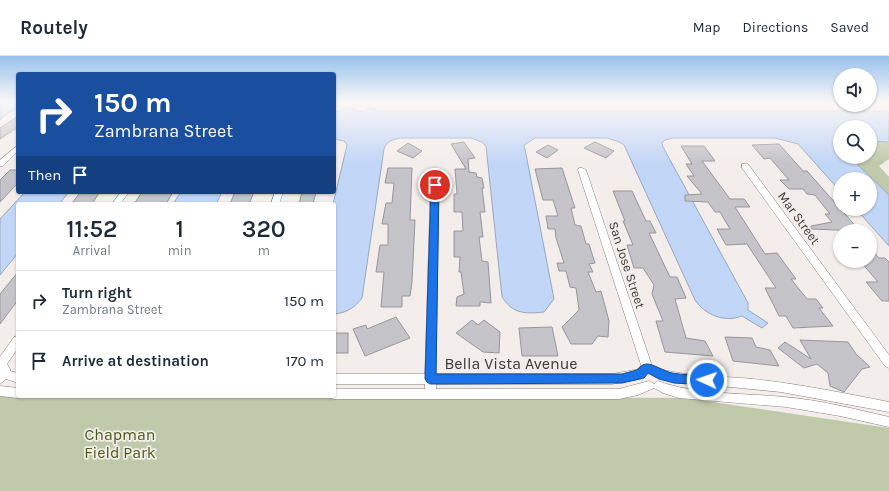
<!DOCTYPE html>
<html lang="en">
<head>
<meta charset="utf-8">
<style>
  body { margin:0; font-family:Karla,sans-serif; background:#f6f6f7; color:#1f2937; height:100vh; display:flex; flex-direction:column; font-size:15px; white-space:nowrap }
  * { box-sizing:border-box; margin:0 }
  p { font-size:13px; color:#747a83 }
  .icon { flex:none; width:22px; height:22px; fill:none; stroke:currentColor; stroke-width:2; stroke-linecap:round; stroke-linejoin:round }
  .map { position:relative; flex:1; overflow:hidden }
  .panel { position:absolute; left:16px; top:146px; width:320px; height:196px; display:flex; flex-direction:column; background:#fff; border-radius:4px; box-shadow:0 1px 3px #0004 }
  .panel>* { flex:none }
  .guide { position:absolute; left:16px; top:16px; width:320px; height:122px; border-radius:4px; box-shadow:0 1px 3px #0004; background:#1a4fa0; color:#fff; overflow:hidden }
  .buttons { position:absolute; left:833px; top:12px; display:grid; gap:8px }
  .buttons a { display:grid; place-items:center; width:44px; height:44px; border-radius:50%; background:#fff; box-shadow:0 1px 3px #0004; font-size:20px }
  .pin { position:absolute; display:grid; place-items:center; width:34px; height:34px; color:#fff; margin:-17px; border:2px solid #fff; border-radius:50%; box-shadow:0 1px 4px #0007 }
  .me { position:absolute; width:44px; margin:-22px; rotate:273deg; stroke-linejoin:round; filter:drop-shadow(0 0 3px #0008) }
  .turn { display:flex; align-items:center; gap:14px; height:84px; padding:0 12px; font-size:18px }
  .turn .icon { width:52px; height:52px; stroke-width:2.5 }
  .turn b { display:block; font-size:28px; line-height:34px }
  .then { display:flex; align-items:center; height:38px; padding:0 12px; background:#0003; gap:8px; font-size:15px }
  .eta { display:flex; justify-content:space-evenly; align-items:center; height:68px; text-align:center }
  .eta b { font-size:24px; font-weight:600; line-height:28px }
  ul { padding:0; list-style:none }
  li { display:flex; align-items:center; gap:12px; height:60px; padding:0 12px; border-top:1px solid #e0e1e3 }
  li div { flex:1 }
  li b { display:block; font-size:15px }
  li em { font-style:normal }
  header { display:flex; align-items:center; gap:24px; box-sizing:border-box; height:56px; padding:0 20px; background:#fff; border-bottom:1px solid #e0e1e3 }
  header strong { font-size:19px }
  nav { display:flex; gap:22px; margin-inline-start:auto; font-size:14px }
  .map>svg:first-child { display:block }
  .green { fill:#c0caaa }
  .water { fill:#c2d6f7; stroke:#99a7bd }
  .building { fill:#c5c4c9; stroke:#97969b }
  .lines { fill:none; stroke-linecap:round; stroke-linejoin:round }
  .minor-casing { stroke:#86827e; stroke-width:1 }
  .minor { fill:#fff; fill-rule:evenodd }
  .route { fill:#1a73e8; stroke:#114b97 }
  .labels { text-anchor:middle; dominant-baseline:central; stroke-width:3.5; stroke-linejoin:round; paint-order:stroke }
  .street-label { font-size:13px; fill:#3a3937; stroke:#f3eeeb }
  .near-street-label { font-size:16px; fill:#3a3937; stroke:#f3eeeb }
  .near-park-label { font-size:16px; fill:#4c5b17; stroke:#f3eeeb }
</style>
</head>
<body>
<header>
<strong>Routely</strong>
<nav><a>Map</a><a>Directions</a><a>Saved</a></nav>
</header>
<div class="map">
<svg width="889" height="435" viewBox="0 0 889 435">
  <rect width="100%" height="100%" fill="#f3eeeb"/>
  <g class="green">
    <path d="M870,85L889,86V103L879,110L889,121V139L850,101H870Z"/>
    <path d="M0,339L685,342L889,372V435H0Z"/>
  </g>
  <g class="water">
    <path d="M0,46H18V52L8,57L0,64Z"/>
    <path d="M342,52H355V55H366L367,52H375V55H889V86L870,85V71H840V101H850L889,139V190L856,153H870V123H840V135L798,88L775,82H673L665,84L662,87L663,91L748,247V254L768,267L762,272L742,260C725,267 705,259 695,244L624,89L619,86L607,82H535L524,89L525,93L554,243L544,256C525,258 513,258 502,241L486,90L482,86L471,82H400C392,84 387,85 384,93L362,242C355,251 347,257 334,258L333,148L347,89L344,85L334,83V55H341Z"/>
    <path d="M25,136H69L59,148H18V197L0,219V163Z"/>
    <path d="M181,136H222L216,148H173Z"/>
  </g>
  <g class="building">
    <path d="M18,60V71L0,83V72Z"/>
    <path d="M464,86L475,102L468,103L469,116L476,117L477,121L482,122L484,132H482L485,156H480L483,181H479L482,205L488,206L491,247L480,246V250H456L457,241L464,238L461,216H459L460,201H454V175H463L462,156H454V138H457L455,113H466L451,88Z"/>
    <path d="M595,86L614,95L606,102L584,92Z"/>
    <path d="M408,87L422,95L413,102L397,95Z"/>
    <path d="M779,88L803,115H807L860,175L811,173V170L832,166L825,158H830L815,139L807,138L803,133H789L780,124H789L770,102L764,103L752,89Z"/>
    <path d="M548,89L558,94L547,102L536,96Z"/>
    <path d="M681,90H704L715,105H702L730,143H744L750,151H735L765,198L777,197L796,223H791L807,243H816L823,252H819L833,270L793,272L786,260H779L765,232H776L747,188L726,189L717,173H730L720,156H715L708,146L685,145V139L702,138L687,120H694L686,108H692Z"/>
    <path d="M388,112H412L410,164H415L412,226L410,240H402V251H381L384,216H376L380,189H388V168H382L386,147H392L394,127H385Z"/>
    <path d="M562,112L575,152H571L575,169L581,170L586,188H589L595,207L589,208L593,216H588L596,236L601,235L609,265L608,281L598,280L592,288H571L562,271L579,254L576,232L570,231L566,215H559L557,207H564L556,182L555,173H548L546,160H558L553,144H543L535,113Z"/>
    <path d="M10,114H18V127L0,146V124Z"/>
    <path d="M613,135H632L646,165H650L656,177H649L670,221H677L686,242L675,243L686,282L705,285L713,300L665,296L656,265H663L652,238L654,229L643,212H634L627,189H633L623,165H625Z"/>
    <path d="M142,136H173L166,148H134Z"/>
    <path d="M235,136H254L249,148H230Z"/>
    <path d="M302,136H316L313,148H299Z"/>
    <path d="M80,137H99L92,148H71Z"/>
    <path d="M870,192L879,202H885L889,206V245H882L866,226H878L860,205H870Z"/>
    <path d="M18,216V244L0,268V238Z"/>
    <path d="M396,261L410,282L365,300L353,273L366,269L367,273Z"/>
    <path d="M472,264L478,269L484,264L500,276L499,297L483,296L456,277Z"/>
    <path d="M552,271L558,300H522L519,272Z"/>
    <rect x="334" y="277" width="14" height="20"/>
    <path d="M725,281L752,282L756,291L770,294L779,310L733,305Z"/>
    <path d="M800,284L848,286L856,298L870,311L862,313L844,336L830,330L828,317L817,308L804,312L778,292L785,286L811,303Z"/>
  </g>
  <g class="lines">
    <defs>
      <g id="minor">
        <path d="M18,89V95L3,110H0V104Z"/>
        <path d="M742,108H748L889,299V312L885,310L742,112Z"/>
        <path d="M579,112H582L586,114L653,313L652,316L648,318L645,316L644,321L640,323L612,328H436V333H619L649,325L654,328L658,325C695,339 745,337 784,341C820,344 855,353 889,361V371L840,360L786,351L679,342L663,337L654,332L638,339L619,343H334L330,342L329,340H334V333H425V328H334V318H425L431,115L435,113L439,115L436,318H612L640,313L643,315L578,114Z"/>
        <path d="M121,136H129L120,148H112Z"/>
        <path d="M275,136H283L279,148H271Z"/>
        <path d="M18,280V292L7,308L10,313V315L18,317V327L6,323L0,328V301L14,281Z"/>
        <path d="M659,313C690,321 722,320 753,323C799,328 844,337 889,346V356L781,336L670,325L655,321L654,318L655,315Z"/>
        <path d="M0,330L18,332V340L22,341L18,342L0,340Z"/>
      </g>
    </defs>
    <use href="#minor" class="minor-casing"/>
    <use href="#minor" class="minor"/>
  </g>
  <linearGradient id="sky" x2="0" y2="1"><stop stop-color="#99c2ee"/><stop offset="0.43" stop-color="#faf7f6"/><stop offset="1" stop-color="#faf7f6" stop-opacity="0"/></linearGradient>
  <rect width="889" height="107" fill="url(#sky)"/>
  <path class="route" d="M435,127L439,129L436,318H622L637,314C639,311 643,308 647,308C653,308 664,315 672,317C683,319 696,319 707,319L711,321L713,324L711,328L707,329L674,327L659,323L648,317L644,322L622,327L430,328L427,326L425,323L431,129Z"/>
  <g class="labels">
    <g class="street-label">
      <text transform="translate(799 162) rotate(54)">Mar Street</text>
      <text transform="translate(627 209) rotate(72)">San Jose Street</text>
    </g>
    <g class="near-street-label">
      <text x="511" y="307">Bella Vista Avenue</text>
    </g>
    <g class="near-park-label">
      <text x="120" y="378">Chapman<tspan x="120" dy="18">Field Park</tspan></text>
    </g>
  </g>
</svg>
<div class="buttons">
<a><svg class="icon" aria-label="sound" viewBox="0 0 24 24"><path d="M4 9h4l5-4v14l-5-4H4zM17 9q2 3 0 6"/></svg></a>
<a><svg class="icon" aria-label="search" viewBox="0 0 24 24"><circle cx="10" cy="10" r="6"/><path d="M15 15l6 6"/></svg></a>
<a>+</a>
<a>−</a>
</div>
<div class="pin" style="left:435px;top:129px;background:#d93025"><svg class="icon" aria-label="arrive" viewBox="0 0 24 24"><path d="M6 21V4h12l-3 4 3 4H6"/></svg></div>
<svg class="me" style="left:707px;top:324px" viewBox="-20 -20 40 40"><circle r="17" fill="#1a73e8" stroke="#fff" stroke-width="3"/><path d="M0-11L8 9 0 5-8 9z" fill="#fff"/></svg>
<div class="guide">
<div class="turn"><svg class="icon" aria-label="right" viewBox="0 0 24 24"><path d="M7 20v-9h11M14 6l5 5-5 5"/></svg><div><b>150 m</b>Zambrana Street</div></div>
<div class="then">Then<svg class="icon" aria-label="arrive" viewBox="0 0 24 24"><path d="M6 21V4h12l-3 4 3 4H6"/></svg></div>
</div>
<section class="panel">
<div class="eta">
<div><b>11:52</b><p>Arrival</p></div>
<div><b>1</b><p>min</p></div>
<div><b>320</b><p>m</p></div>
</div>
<ul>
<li><svg class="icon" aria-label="right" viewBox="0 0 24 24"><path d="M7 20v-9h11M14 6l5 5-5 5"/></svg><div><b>Turn right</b><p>Zambrana Street</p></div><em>150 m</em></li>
<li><svg class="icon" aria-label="arrive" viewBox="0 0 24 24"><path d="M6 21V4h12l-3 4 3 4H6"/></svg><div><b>Arrive at destination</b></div><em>170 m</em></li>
</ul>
</section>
</div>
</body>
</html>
